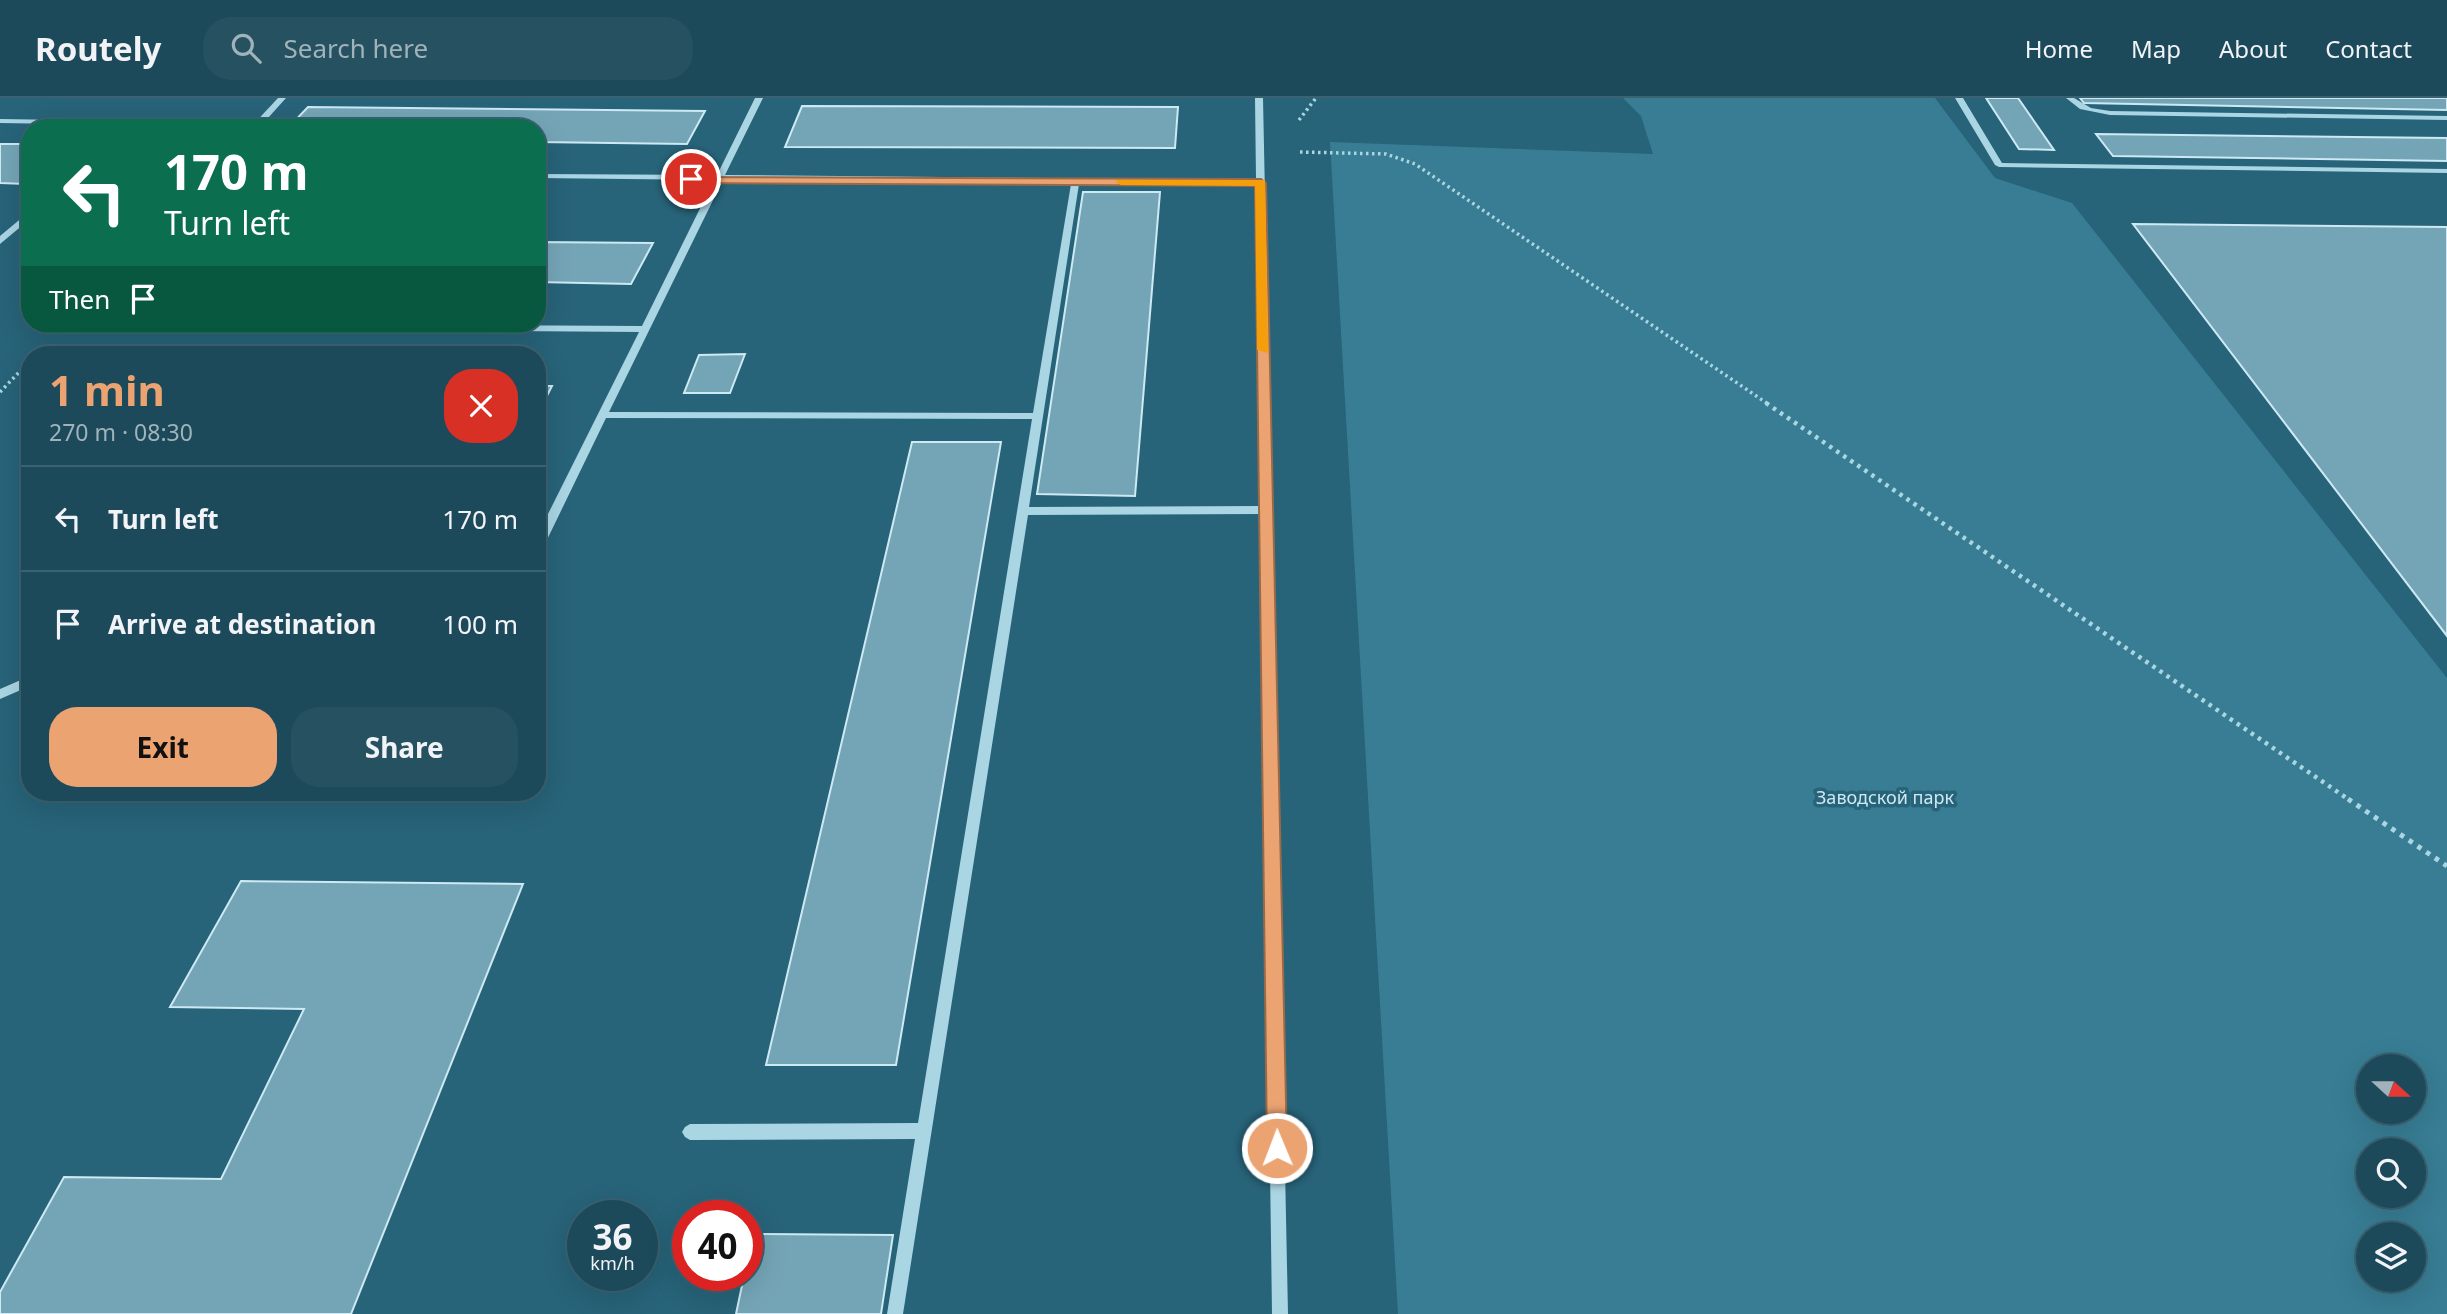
<!DOCTYPE html>
<html lang="en">
<head>
<meta charset="utf-8">
<style>
  body { margin:0; font-family:"Noto Sans",sans-serif; background:#255161; color:#f1f3f6; height:100vh; display:flex; flex-direction:column; font-size:26px; white-space:nowrap }
  * { box-sizing:border-box; margin:0 }
  p { font-size:23px; color:#a0b3bb }
  .icon { flex:none; width:38px; height:38px; fill:none; stroke:currentColor; stroke-width:2; stroke-linecap:round; stroke-linejoin:round }
  .map { position:relative; flex:1; overflow:hidden }
  .panel { position:absolute; left:21px; top:248px; width:525px; height:455px; display:flex; flex-direction:column; background:#1d4a5b; border-radius:28px; box-shadow:0 7px 28px #0002,0 0 0 2px #3b6271 }
  .panel>* { flex:none }
  .top-card { position:absolute; left:21px; top:21px; width:525px; height:214px; border-radius:28px; box-shadow:0 7px 28px #0002,0 0 0 2px #3b6271; background:#0b6e4f; color:#fff; overflow:hidden }
  .needle { width:46px; rotate:111deg }
  .tools { position:absolute; left:2356px; top:956px; display:grid; gap:14px }
  .tools a { display:grid; place-items:center; width:70px; height:70px; border-radius:50%; background:#1d4a5b; box-shadow:0 7px 28px #0002,0 0 0 2px #3b6271; font-size:35px }
  .speed { position:absolute; left:567px; top:1102px; display:flex; gap:14px; font-size:35px; font-weight:700; text-align:center }
  .speed>* { display:grid; place-content:center; width:91px; height:91px; border-radius:50%; background:#1d4a5b; box-shadow:0 7px 28px #0002,0 0 0 2px #3b6271; line-height:1 }
  .speed small { font-size:18px; font-weight:400 }
  .speed .limit { border:10px solid #d22; background:#fff; color:#111 }
  .pin { position:absolute; display:grid; place-items:center; width:60px; height:60px; color:#fff; margin:-30px; border:4px solid #fff; border-radius:50%; box-shadow:0 2px 7px #0007 }
  .me { position:absolute; width:77px; margin:-38px; rotate:359deg; stroke-linejoin:round; filter:drop-shadow(0 0 5px #0008) }
  .turn { display:flex; align-items:center; gap:24px; height:147px; padding:0 28px; font-size:32px }
  .turn .icon { width:91px; height:91px; stroke-width:2.5 }
  .turn b { display:block; font-size:49px; line-height:60px }
  .then { display:flex; align-items:center; height:66px; padding:0 28px; background:#0003; gap:14px; font-size:26px }
  .round { display:grid; place-items:center; flex:none; width:74px; height:74px; border-radius:28px; background:#255161 }
  .summary { display:flex; align-items:center; justify-content:space-between; height:119px; padding:0 28px }
  h1 { font-size:42px; font-weight:700; line-height:52px; color:#eba371 }
  .action { display:flex; gap:14px; margin-top:auto; padding:14px 28px }
  .action a { flex:1; height:80px; border-radius:28px; background:#eba371; color:#111; font-size:28px; font-weight:700; line-height:80px; text-align:center }
  .action a+a { background:#255161; color:#f1f3f6 }
  ul { padding:0; list-style:none }
  li { display:flex; align-items:center; gap:21px; height:105px; padding:0 28px; border-top:2px solid #3b6271 }
  li div { flex:1 }
  li b { display:block; font-size:26px }
  li em { font-style:normal }
  header { display:flex; align-items:center; gap:42px; box-sizing:border-box; height:98px; padding:0 35px; background:#1d4a5b; border-bottom:2px solid #3b6271 }
  header strong { font-size:33px }
  nav { display:flex; gap:38px; margin-inline-start:auto; font-size:24px }
  .search { width:490px; height:63px; background:#255161; display:flex; align-items:center; gap:18px; box-sizing:border-box; padding:0 24px; border-radius:28px; color:#a0b3bb; font-size:26px }
  .map>svg:first-child { display:block }
  .green { fill:#387d94; fill-rule:evenodd }
  .building { fill:#74a5b6; stroke:#cde9f3; stroke-width:2 }
  .lines { fill:none; stroke-linecap:round; stroke-linejoin:round }
  .path-far2 { stroke:#aad5e3; stroke-width:3.5; stroke-dasharray:2.5 3.5; stroke-linecap:butt }
  .path-far1 { stroke:#aad5e3; stroke-width:4.5; stroke-dasharray:3.5 5; stroke-linecap:butt }
  .path { stroke:#aad5e3; stroke-width:5; stroke-dasharray:4.5 6; stroke-linecap:butt }
  .minor { fill:#aad5e3; fill-rule:evenodd }
  .route { fill:#eba371; stroke:#996a49; stroke-width:2 }
  .slow { fill:#f59e0b }
  .labels { text-anchor:middle; dominant-baseline:central; stroke-width:7; stroke-linejoin:round; paint-order:stroke }
  .park-label { font-size:18px; fill:#cde9f3; stroke:#276379 }
</style>
</head>
<body>
<header>
<strong>Routely</strong>
<div class="search"><svg class="icon" aria-label="search" viewBox="0 0 24 24"><circle cx="10" cy="10" r="6"/><path d="M15 15l6 6"/></svg>Search here</div>
<nav><a>Home</a><a>Map</a><a>About</a><a>Contact</a></nav>
</header>
<div class="map">
<svg width="2447" height="1216" viewBox="0 0 2447 1216">
  <rect width="100%" height="100%" fill="#276379"/>
  <path class="green" d="M1623,0H1935L1995,80L2072,105L2447,580V1216H1398L1330,44L1653,56L1641,18ZM2368,968H2413V1013H2368ZM2368,1052H2413V1097H2368ZM2368,1136H2413V1181H2368Z"/>
  <g class="building">
    <path d="M1986,0H2018L2054,52L2019,51Z"/>
    <path d="M2080,0H2447V12L2084,5Z"/>
    <path d="M802,8L1178,9L1175,50L785,49Z"/>
    <path d="M308,9L705,13L687,46L537,44V30H288Z"/>
    <path d="M2096,36L2447,40V63L2113,58Z"/>
    <path d="M0,46H30V82L26,86L0,85Z"/>
    <path d="M1083,94H1160L1135,398L1037,396Z"/>
    <path d="M2133,126L2447,129V538Z"/>
    <path d="M537,144L653,145L631,186L537,184Z"/>
    <path d="M745,256L730,295H684L699,257Z"/>
    <path d="M537,288H552L537,317Z"/>
    <path d="M912,344H1001L896,967H766Z"/>
    <path d="M241,783L523,786L351,1216H0V1194L64,1079L221,1081L304,911L170,909Z"/>
    <path d="M753,1136L893,1137L881,1216H736L744,1178H747Z"/>
  </g>
  <g class="lines">
    <g class="path-far2">
      <path d="M1299,22L1316,0"/>
      <path d="M1300,54L1386,56L1415,66L1768,306"/>
      <path d="M36,257L44,249"/>
      <path d="M0,294L30,263"/>
    </g>
    <path class="path-far1" d="M1766,305L2351,703"/>
    <path class="path" d="M2348,701L2447,768"/>
    <g class="minor">
      <path d="M278,0H286L259,30H250Z"/>
      <path d="M755,0H763L725,77L1256,82L1255,0H1263L1288,1216H1272L1261,416L1028,417L903,1216H887L915,1041L690,1042L685,1039L682,1034L685,1029L690,1026L918,1025L1032,321L606,320L543,450L537,454V438L639,234L65,230L60,227L293,226L642,228L714,82L537,80V76L717,77ZM723,82L1071,86L1033,315L609,314ZM1079,86L1256,87L1261,408L1029,409Z"/>
      <path d="M1955,0H1963L2002,65L2447,71V75L1999,69L1995,67Z"/>
      <path d="M2066,0H2074L2091,10L2110,13L2447,18V22L2110,17L2080,11Z"/>
      <path d="M0,21L131,23L135,25L130,30H121L123,27L0,25Z"/>
      <path d="M30,113V121L0,146V138Z"/>
      <path d="M30,578V588L0,601V591Z"/>
    </g>
  </g>
  <path class="route" d="M687,79L1261,81L1266,85L1287,1050L1284,1057L1277,1060L1270,1057L1267,1050L1255,88L691,85L687,84Z"/>
  <path class="slow" d="M1117,82H1265L1268,255L1257,252L1255,88L1121,87L1116,84Z"/>
  <g class="labels">
    <g class="park-label">
      <text x="1885" y="699">Заводской парк</text>
    </g>
  </g>
</svg>
<div class="tools">
<a><svg class="needle" viewBox="-14 -14 28 28"><path d="M0-13l5 13h-10z" fill="#e53935"/><path d="M0 13l5-13h-10z" fill="#a0b3bb"/></svg></a>
<a><svg class="icon" aria-label="search" viewBox="0 0 24 24"><circle cx="10" cy="10" r="6"/><path d="M15 15l6 6"/></svg></a>
<a><svg class="icon" aria-label="layers" viewBox="0 0 24 24"><path d="M12 4l9 5-9 5-9-5zM3 14l9 5 9-5"/></svg></a>
</div>
<div class="speed"><div>36<small>km/h</small></div><div class="limit">40</div></div>
<div class="pin" style="left:691px;top:81px;background:#d93025"><svg class="icon" aria-label="arrive" viewBox="0 0 24 24"><path d="M6 21V4h12l-3 4 3 4H6"/></svg></div>
<svg class="me" style="left:1277px;top:1050px" viewBox="-20 -20 40 40"><circle r="17" fill="#eba371" stroke="#fff" stroke-width="3"/><path d="M0-11L8 9 0 5-8 9z" fill="#fff"/></svg>
<div class="top-card">
<div class="turn"><svg class="icon" aria-label="left" viewBox="0 0 24 24"><path d="M17 20v-9H6M10 6l-5 5 5 5"/></svg><div><b>170 m</b>Turn left</div></div>
<div class="then">Then<svg class="icon" aria-label="arrive" viewBox="0 0 24 24"><path d="M6 21V4h12l-3 4 3 4H6"/></svg></div>
</div>
<section class="panel">
<div class="summary"><div><h1>1 min</h1><p>270 m · 08:30</p></div><a class="round" style="background:#d93025;color:#fff"><svg class="icon" aria-label="close" viewBox="0 0 24 24"><path d="M6 6l12 12M18 6L6 18"/></svg></a></div>
<ul>
<li><svg class="icon" aria-label="left" viewBox="0 0 24 24"><path d="M17 20v-9H6M10 6l-5 5 5 5"/></svg><div><b>Turn left</b></div><em>170 m</em></li>
<li><svg class="icon" aria-label="arrive" viewBox="0 0 24 24"><path d="M6 21V4h12l-3 4 3 4H6"/></svg><div><b>Arrive at destination</b></div><em>100 m</em></li>
</ul>
<div class="action"><a>Exit</a><a>Share</a></div>
</section>
</div>
</body>
</html>
